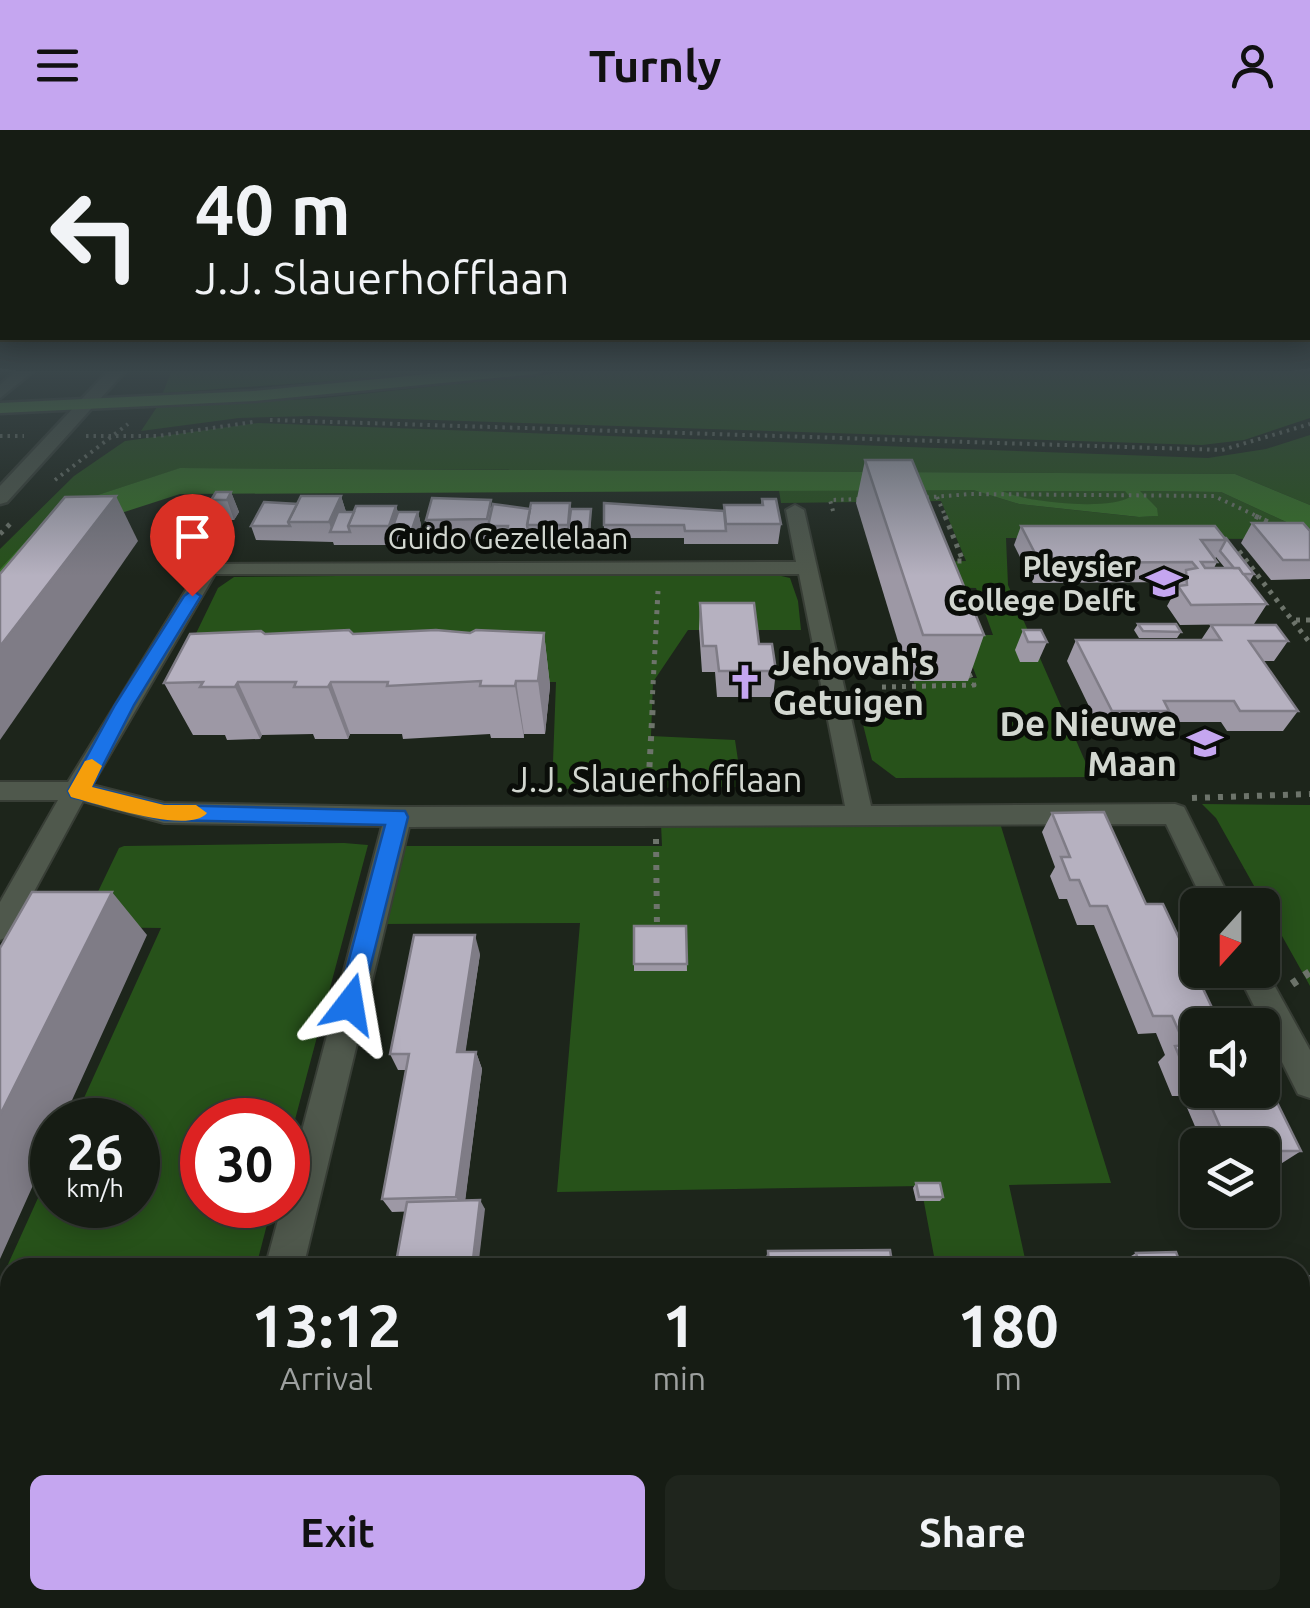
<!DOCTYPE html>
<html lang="en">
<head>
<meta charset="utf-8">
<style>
  body { margin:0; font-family:Ubuntu,sans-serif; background:#1f251d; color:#f1f3f6; height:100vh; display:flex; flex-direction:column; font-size:38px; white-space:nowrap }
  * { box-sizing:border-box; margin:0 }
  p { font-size:32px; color:#9ea1a0 }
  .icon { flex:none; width:55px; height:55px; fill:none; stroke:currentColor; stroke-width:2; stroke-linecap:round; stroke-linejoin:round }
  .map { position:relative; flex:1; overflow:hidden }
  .panel { position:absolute; left:0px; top:1128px; width:1310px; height:352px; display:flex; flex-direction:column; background:#161c14; border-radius:30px 30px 0 0; box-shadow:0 5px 25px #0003,0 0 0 2px #353a34 }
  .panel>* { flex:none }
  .top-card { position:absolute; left:0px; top:0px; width:1310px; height:210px; box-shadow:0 5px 25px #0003,0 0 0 2px #353a34; background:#161c14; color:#f1f3f6; overflow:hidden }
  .needle { width:65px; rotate:201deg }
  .fabs { position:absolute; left:1180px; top:758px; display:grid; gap:20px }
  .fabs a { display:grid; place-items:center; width:100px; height:100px; border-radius:15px; background:#161c14; box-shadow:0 5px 25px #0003,0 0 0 2px #353a34; font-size:50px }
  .speed { position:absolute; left:30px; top:968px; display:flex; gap:20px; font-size:50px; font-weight:700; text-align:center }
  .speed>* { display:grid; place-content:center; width:130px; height:130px; border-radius:50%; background:#161c14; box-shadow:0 5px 25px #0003,0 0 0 2px #353a34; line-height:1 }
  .speed small { font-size:25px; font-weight:400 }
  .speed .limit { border:15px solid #d22; background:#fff; color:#111 }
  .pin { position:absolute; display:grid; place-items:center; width:85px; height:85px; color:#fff; margin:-102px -42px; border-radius:50% 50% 50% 0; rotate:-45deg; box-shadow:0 0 10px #0007 }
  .pin .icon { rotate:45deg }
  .me { position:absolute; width:110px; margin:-55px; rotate:14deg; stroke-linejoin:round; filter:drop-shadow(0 0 8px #0008) }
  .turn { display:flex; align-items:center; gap:35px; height:210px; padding:0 30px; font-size:45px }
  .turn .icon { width:130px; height:130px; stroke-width:2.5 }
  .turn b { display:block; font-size:70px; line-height:85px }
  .eta { display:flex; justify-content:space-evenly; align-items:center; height:170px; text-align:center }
  .eta b { font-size:60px; font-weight:700; line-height:70px }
  .action { display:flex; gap:20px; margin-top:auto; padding:20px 30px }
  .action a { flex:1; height:115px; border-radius:15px; background:#c5a6f0; color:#111; font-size:40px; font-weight:700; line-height:115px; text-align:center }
  .action a+a { background:#1f251d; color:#f1f3f6 }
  header { display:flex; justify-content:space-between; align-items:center; height:130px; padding:0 30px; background:#c5a6f0; color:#111; font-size:45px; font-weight:700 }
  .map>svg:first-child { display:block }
  .green { fill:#27521a }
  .water { fill:#367126; fill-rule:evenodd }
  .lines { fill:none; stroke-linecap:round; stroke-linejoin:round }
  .street-casing { stroke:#383e36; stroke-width:4 }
  .secondary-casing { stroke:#383e36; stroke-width:5 }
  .primary-casing { stroke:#383e36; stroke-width:5 }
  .path-far4 { stroke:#6d746b; stroke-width:4; stroke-dasharray:2.5 5; stroke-linecap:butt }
  .path-far3 { stroke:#6d746b; stroke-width:5; stroke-dasharray:4 6; stroke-linecap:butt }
  .path-far2 { stroke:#6d746b; stroke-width:6; stroke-dasharray:5 8; stroke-linecap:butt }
  .path-far1 { stroke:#6d746b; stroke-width:8; stroke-dasharray:6 9; stroke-linecap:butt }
  .path { stroke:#6d746b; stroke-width:10; stroke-dasharray:8 11; stroke-linecap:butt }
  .street { fill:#4f584c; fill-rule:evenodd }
  .secondary { fill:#4f584c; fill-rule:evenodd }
  .primary { fill:#4e833f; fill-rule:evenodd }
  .wall { fill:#9d98a5; fill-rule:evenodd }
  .shaded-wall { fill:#7f7c86 }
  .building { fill:#b6b1c0; stroke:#7f7c86; stroke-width:2.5 }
  .route { fill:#1a73e8; stroke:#114b97; stroke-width:2.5 }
  .slow { fill:#f59e0b }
  .labels { text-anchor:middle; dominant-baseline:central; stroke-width:10; stroke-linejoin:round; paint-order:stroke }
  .far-street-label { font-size:30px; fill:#d2d7d0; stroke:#0a0d09 }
  .far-poi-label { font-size:30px; font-weight:bold; fill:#d2d7d0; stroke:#0a0d09; text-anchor:end }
  .poi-label { font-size:35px; font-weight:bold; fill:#d2d7d0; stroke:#0a0d09; text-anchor:start }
  .street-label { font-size:35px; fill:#d2d7d0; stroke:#0a0d09 }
</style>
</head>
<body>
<header><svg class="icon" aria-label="menu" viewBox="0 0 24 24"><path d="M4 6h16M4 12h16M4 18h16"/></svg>Turnly<svg class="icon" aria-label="person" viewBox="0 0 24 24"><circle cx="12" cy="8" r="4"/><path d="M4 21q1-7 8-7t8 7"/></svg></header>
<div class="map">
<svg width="1310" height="1478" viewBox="0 0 1310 1478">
  <rect width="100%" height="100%" fill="#1d251b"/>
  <g class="green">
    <path d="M172,239H498L163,263Z"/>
    <path d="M598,239H1310V288L1244,310L1202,315L312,286L239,288L141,301L157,277L324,268Z"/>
    <path d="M258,293L1208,328L1266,319L1310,305V375L1235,344L181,338L55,379L0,439V419L74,346L125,311Z"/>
    <path d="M779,360H973L1019,374L1138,387L1157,386V378L1138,361L1221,362L1310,403L1287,409L1006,408L1008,455L1092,647L896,648L872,630L858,575H921L913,549L977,548L960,505H993L976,458L940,457L930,432L966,431L941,371L781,373Z"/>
    <path d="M999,361H1126L1130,368C1104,382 1027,372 999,361Z"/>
    <path d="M764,442L790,448L798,471L801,500H688L653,552L651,606L735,610L742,657L552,659L556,552L172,553L218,458L234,447Z"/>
    <path d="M1202,674L1310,675V856L1216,688Z"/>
    <path d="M1000,693L1111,1053L1009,1055L1027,1138L936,1137L921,1056L557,1062L580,793L382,794L402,716H662L661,694Z"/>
    <path d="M344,713L368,715L288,1016V990H202V1075H272L256,1137L10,1138V1470H198L196,1478H0V1152L52,1037V1075H138V990H74L161,798L81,797L119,718L124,716Z"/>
    <path d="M1300,1394L1310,1421V1478H1213L1211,1470H1300Z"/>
  </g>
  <path class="water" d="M180,338L1235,344L1310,375V403L1221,362L1140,361L1157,378L1158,386L1139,387L1019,374L973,360L180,364L81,396L0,488V439L55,379ZM1002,361H1125L1130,367C1108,381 1026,372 1002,361Z"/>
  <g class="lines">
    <defs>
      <g id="street">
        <path d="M795,375L804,380L871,676L1175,674L1184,677L1233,775H1205L1166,694L409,697L303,1138H265L282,1075H288V1054L382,696L164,693L83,671L10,806L0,810V772L58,670H0V652H68L202,434L796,432L786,380ZM215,444H799L845,676L398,677L164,673L92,655Z"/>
        <path d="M1262,833L1310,920V968L1298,964L1236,840H1262Z"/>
        <rect x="1300" y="1333" width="10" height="44"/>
        <rect x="682" y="1470" width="46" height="8"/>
      </g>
      <g id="secondary">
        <path d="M18,239H36L0,268V255Z"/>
        <path d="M110,239H127L7,372L0,374V356Z"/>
      </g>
      <path id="primary" d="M481,239H544L536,244L254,271L0,283V273L254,261Z"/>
    </defs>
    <use href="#street" class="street-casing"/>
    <use href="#secondary" class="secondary-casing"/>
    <use href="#primary" class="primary-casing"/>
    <g class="path-far4">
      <path d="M270,290L1222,320L1310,294"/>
      <path d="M0,306H24"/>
      <path d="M86,306H158L253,292"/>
      <path d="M55,350L128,294"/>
      <path d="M937,367L946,388"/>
      <path d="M919,368L971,364L1214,366L1261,388"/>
      <path d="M833,381L830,370L862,369"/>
    </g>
    <g class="path-far3">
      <path d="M945,386L963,431H949"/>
      <path d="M1255,386L1275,395"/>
      <path d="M0,404L14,390"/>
      <path d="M1239,421L1292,490"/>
      <path d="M1310,490H1292L1310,513"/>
      <path d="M882,557L974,555L967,539"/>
      <path d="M652,574L658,461"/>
    </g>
    <g class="path-far2">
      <path d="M648,663L653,572"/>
      <path d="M1192,668L1310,664"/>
      <path d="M656,709L657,798"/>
    </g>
    <path class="path-far1" d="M1292,854L1310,842"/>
    <path class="path" d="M186,1478L188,1470"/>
    <use href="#street" class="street"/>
    <use href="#secondary" class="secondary"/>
    <use href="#primary" class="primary"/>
  </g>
  <g class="wall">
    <path d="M865,330L984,505L968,551H910L856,373Z"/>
    <path d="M231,362L239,382L234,390H219L211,370Z"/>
    <path d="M341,366L346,382L396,376L398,382H418L421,395L415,415H334L333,412L256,410L251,396L297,374Z"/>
    <path d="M762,369L781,394L778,414H684V408H604V395L724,381V375H761Z"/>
    <path d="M570,373L571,379H591L590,415H509L508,409H430L426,390L492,377L530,379Z"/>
    <path d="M1252,393L1310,401V449L1271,450L1241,413Z"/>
    <path d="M1021,396H1215L1254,444L1250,451H1248L1267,474L1254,494L1180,495L1167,476L1180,452L1033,453L1014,415ZM1216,427L1225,438H1214L1217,432L1215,429Z"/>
    <path d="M700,473L759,514L776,541L773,567H717L715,542H702L699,499Z"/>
    <path d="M1138,494L1181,502L1177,508H1139L1134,500Z"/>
    <path d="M1211,495L1288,511L1274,531H1263L1298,581L1283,601H1227L1221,592H1163L1157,601H1101L1067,531L1076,510H1201Z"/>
    <path d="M1023,500L1047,512L1038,532H1020L1015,520Z"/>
    <path d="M544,503L550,556L545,604H524V608H491L490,604L403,609L402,604H350L348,609H315L313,604L262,605L260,609L227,610L225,605H193L164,553L265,504Z"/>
    <path d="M1052,683L1198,895V960H1262L1301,1021L1279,1035H1262V1015H1203L1182,966H1172L1158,932L1165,925L1156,903L1138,904L1094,795H1077L1067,769H1059L1050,746L1055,737L1042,702Z"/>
    <path d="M634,796H686L687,841H634Z"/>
    <path d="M480,824L465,922H476L482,939L465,1070L485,1079L392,1082L382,1069L406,940H398L390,924Z"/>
    <path d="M916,1053L943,1067L940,1071H916L913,1058Z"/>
    <path d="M768,1121L893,1136L931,1138H764V1133Z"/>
    <path d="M1136,1123L1182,1138H1012L1015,1134L1124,1133L1123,1131Z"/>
    <path d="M1310,1145V1252H1300V1149Z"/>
  </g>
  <g class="shaded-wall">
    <path d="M231,362L239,382L234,390L227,370Z"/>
    <path d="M116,366L138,411L0,610V517Z"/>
    <path d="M341,366L347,385L332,402L329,392Z"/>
    <path d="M396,376L401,395L391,402L389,396Z"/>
    <path d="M418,382L421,395L415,415L411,402Z"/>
    <path d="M544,503L550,556L545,604L538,551Z"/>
    <path d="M516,551L524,604V608L515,556Z"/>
    <path d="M238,552L262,605L260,609L235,557Z"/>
    <path d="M331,552L350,604L348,609L328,557Z"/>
    <path d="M112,762L147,805L63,990H52V1013L0,1129V985Z"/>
    <path d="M475,805L480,824L463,939L457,922Z"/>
    <path d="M476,922L482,939L464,1080L456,1067Z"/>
    <path d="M480,1070L485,1079L478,1138H472Z"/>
  </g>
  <g class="building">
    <path d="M865,330H912L984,505H923Z"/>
    <path d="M216,362H231L227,370H211Z"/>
    <path d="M116,366L1,515L0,517V444L65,367Z"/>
    <path d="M301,366H341L329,392H288Z"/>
    <path d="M432,368L491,370L487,389L426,390Z"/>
    <path d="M762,369H776L781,394H726L724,375H763Z"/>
    <path d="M264,372L297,374L288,392L290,396H251Z"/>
    <path d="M531,373H570L568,395H527Z"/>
    <path d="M604,373L724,381L726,401H685L684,395H604Z"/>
    <path d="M493,374L530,379L527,395L528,401H507L508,396H488Z"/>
    <path d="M356,376H396L389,396H348Z"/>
    <path d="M571,379H591L589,401H568Z"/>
    <path d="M338,382H354L348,396L350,402H330Z"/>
    <path d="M398,382H418L411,402H391Z"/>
    <path d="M1252,393H1303L1310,401V430H1283Z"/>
    <path d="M1021,396H1215L1226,410H1201L1217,432H1201L1205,438H1239L1267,474L1191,475L1178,456L1187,455L1186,440L1197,438L1192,432L1040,433Z"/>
    <path d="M1225,408H1226L1254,444H1243L1239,438H1234L1220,421L1226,410Z"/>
    <path d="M700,473H754L759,514H772L776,541H719L716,516H703Z"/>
    <path d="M1138,494H1176L1181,502L1143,501Z"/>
    <path d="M1211,495H1276L1288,511H1249L1298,581H1240L1234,571H1164L1169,581H1112L1076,510H1221Z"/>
    <path d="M349,500L353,504L436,500L470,503L476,500L544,503L538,551H516L515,556H480L481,551L387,556L388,552H331L328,557H294L296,552H238L235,557H200L203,552L164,553L190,504L261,501L265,504Z"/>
    <path d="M1023,500H1041L1047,512H1028Z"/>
    <path d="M1104,682L1146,774H1163L1215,884H1234L1240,895H1198V950H1189L1175,916L1185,915L1172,886H1153L1107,776H1090L1079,750H1070L1061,727H1070L1052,683Z"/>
    <path d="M32,762H112L0,985V818Z"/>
    <path d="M634,796H686L687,834H634Z"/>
    <path d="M414,805H475L457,922H476L456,1067L382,1069L409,924H390Z"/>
    <path d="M1262,942L1301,1021H1262V1015H1228L1204,960H1262Z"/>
    <path d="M916,1053H940L943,1067H919Z"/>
    <path d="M480,1070L472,1138H395L407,1072Z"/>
    <path d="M890,1120L893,1138H769L768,1121Z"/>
    <path d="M1176,1122L1182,1138H1016L1015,1134L1139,1133L1136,1123Z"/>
    <path d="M931,1135V1138H893V1136Z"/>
    <rect x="1300" y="1153" width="10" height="91"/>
    <path d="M663,1476V1478H406Z"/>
  </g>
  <linearGradient id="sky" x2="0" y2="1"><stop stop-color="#10140f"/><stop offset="0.54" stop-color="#3a464a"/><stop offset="1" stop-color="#3a464a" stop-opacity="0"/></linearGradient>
  <rect width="1310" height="446" fill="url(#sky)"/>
  <path class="route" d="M192,460L201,466L134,575L92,657L164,675L405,681L408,687L359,882L350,886L341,882L337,874L385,695L164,690L71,667L68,661L115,575L184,466Z"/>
  <path class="slow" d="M92,629L102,636L92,657L164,675H196L207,683C189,705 98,674 71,667L68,661L85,631Z"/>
  <defs>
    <symbol id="school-bare" viewBox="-9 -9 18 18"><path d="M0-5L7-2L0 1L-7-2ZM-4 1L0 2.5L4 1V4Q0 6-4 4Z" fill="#c5a6f0" stroke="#0a0d09" stroke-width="2.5" paint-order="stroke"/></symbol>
    <symbol id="church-bare" viewBox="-9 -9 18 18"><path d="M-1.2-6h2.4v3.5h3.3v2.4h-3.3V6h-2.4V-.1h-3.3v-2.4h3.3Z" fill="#c5a6f0" stroke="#0a0d09" stroke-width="2.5" paint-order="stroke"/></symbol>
  </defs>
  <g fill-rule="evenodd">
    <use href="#school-bare" x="1139" y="428" width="50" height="50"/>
    <use href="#church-bare" x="720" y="527" width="50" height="50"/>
    <use href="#school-bare" x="1180" y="588" width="50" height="50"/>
  </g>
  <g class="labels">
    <g class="far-street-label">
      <text x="508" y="408">Guido Gezellelaan</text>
    </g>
    <g class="far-poi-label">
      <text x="1136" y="436">Pleysier<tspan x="1136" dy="34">College Delft</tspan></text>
    </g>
    <g class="poi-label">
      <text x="773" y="532">Jehovah's<tspan x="773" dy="40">Getuigen</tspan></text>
      <text x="1177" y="593" text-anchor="end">De Nieuwe<tspan x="1177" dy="40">Maan</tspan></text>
    </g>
    <g class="street-label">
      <text x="657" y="649">J.J. Slauerhofflaan</text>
    </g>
  </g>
</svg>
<div class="fabs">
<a><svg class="needle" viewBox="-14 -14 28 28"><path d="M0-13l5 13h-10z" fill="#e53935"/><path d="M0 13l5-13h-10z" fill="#9ea1a0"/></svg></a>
<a><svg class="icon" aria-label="sound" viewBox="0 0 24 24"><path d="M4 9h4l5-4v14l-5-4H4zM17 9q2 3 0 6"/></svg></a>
<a><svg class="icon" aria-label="layers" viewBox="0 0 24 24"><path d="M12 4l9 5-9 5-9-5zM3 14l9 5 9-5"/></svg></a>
</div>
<div class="speed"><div>26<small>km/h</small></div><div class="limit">30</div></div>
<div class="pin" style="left:192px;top:466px;background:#d93025"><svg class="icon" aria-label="arrive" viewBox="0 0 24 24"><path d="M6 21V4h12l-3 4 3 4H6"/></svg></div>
<svg class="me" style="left:350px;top:874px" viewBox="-20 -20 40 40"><path d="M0-17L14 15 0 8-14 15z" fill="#1a73e8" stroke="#fff" stroke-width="4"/></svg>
<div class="top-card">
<div class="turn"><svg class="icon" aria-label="left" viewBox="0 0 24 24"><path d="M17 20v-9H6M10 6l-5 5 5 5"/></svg><div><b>40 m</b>J.J. Slauerhofflaan</div></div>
</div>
<section class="panel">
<div class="eta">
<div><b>13:12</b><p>Arrival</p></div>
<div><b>1</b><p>min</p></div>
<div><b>180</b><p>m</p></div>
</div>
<div class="action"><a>Exit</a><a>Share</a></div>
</section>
</div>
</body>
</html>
